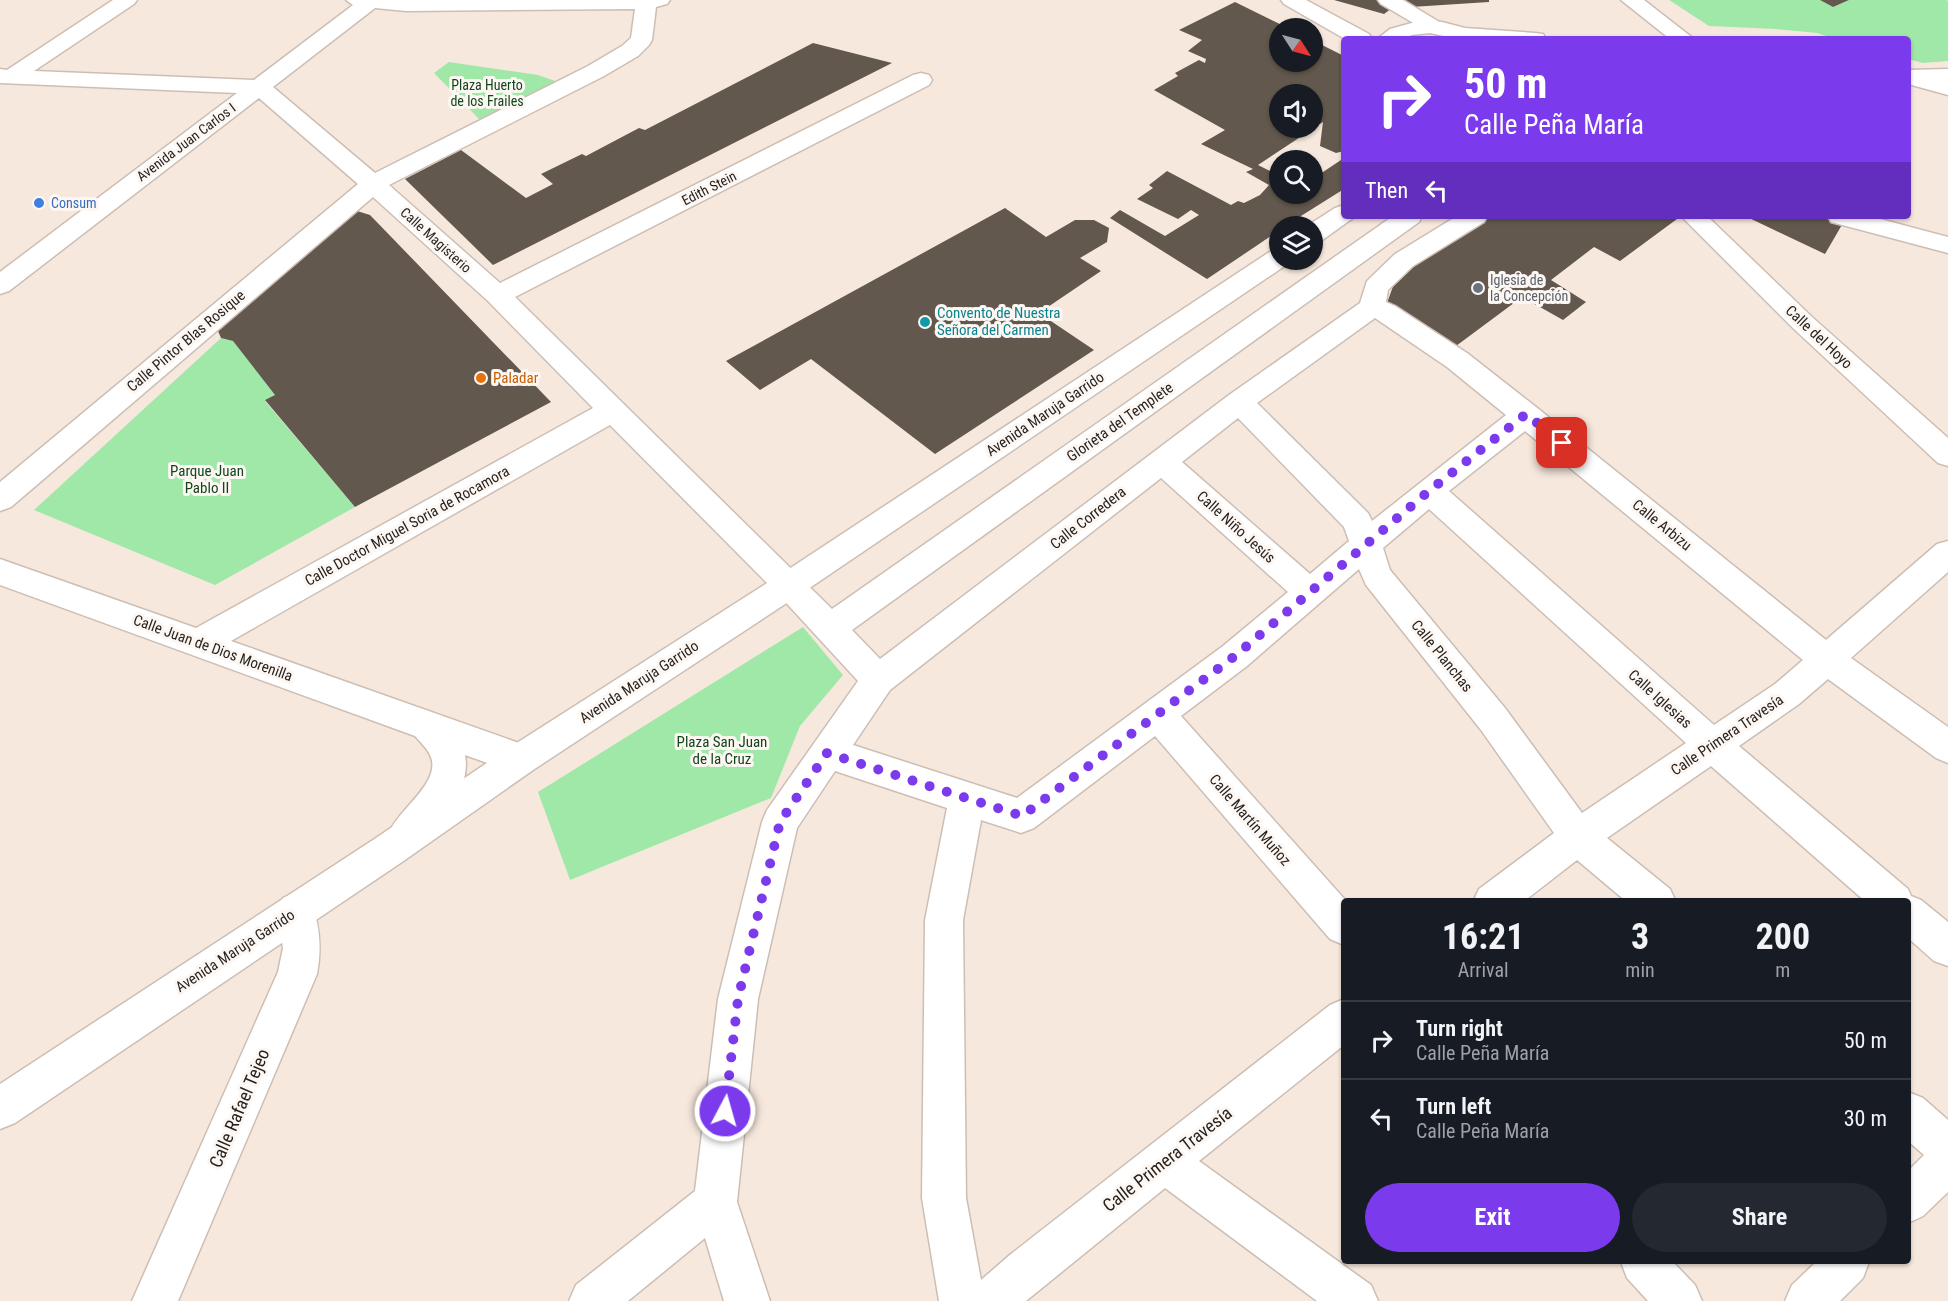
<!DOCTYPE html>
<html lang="en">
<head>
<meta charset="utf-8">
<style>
  body { margin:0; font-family:"Roboto Condensed",sans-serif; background:#242831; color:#f1f3f6; height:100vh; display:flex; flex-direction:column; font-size:22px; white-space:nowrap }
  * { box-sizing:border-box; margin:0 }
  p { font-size:20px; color:#9ea1a6 }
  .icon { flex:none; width:33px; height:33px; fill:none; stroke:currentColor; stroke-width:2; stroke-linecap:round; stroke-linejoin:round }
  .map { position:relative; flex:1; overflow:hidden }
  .sheet { position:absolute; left:1341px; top:898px; width:570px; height:366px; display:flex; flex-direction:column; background:#171b24; border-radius:6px; box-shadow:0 2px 4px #0004 }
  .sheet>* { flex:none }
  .guide { position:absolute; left:1341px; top:36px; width:570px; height:183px; border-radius:6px; box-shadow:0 2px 4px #0004; background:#7c3aed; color:#fff; overflow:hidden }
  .needle { width:39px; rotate:126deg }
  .controls { position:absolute; left:1269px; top:18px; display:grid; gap:12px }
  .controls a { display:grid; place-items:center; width:54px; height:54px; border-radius:50%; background:#171b24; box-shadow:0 2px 4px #0004; font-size:30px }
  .pin { position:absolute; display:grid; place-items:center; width:51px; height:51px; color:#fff; margin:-26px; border-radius:12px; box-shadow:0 3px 9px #0006 }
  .me { position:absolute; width:66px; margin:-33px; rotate:6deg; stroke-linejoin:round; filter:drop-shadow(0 0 4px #0008) }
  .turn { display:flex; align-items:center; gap:21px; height:126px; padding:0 24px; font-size:27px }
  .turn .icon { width:78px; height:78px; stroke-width:2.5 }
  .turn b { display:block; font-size:42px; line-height:51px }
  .then { display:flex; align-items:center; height:57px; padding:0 24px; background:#0003; gap:12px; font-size:22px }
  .eta { display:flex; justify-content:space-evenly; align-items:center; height:102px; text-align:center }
  .eta b { font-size:36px; font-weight:700; line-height:42px }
  .primary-button { display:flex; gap:12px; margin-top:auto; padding:12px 24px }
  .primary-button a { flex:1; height:69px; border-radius:36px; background:#7c3aed; color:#fff; font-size:24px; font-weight:700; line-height:69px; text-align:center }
  .primary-button a+a { background:#242831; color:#f1f3f6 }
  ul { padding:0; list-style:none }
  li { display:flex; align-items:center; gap:18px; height:78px; padding:0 24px; border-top:2px solid #363941 }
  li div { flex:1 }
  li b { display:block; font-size:22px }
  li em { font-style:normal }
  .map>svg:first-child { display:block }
  .green { fill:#a0e8a8 }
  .building { fill:#62584d; fill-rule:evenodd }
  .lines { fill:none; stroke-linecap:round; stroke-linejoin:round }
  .minor-casing { stroke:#cdbeb4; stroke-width:3 }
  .major-casing { stroke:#cdbeb4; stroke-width:3 }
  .minor { fill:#fff; fill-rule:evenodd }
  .major { fill:#fff; fill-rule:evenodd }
  .route { stroke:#7c3aed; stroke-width:10; stroke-dasharray:0 18 }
  .shop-dot { fill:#3f7fe0; stroke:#fdf7f3; stroke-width:2 }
  .worship-dot { fill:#6b7280; stroke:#fdf7f3; stroke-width:2 }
  .culture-dot { fill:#0f9aa8; stroke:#fdf7f3; stroke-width:2 }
  .food-dot { fill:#e8710a; stroke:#fdf7f3; stroke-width:2 }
  .labels { text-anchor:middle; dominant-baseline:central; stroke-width:6; stroke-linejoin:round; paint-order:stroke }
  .far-park-label { font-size:14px; fill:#11451c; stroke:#fdf7f3 }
  .far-street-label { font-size:14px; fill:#251f1c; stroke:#fdf7f3 }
  .far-shop-label { font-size:14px; fill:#366cbe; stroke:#fdf7f3; text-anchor:start }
  .far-worship-label { font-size:14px; fill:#5b616d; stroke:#fdf7f3; text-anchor:start }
  .culture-label { font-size:15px; fill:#0d838f; stroke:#fdf7f3; text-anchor:start }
  .street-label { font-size:15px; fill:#251f1c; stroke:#fdf7f3 }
  .food-label { font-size:15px; fill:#c56008; stroke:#fdf7f3; text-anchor:start }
  .park-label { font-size:15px; fill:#11451c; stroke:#fdf7f3 }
  .near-street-label { font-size:18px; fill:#251f1c; stroke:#fdf7f3 }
</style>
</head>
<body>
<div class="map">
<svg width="1948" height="1301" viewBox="0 0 1948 1301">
  <rect width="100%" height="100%" fill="#f7e8dd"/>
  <g class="green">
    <path d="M1669,0H1820L1833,7L1849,0H1946L1948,1V61L1923,63L1908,59V39H1836L1817,33L1776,29L1709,26Z"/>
    <path d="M449,62L538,75L561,83L482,122L434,73Z"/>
    <path d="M221,338L233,341L275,395L265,401L355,507L215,585L34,510Z"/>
    <path d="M803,627L843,675L800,726L771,798L570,880L538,792Z"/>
  </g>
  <g class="building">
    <path d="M1334,0H1379L1392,8L1384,14Z"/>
    <path d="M1399,0H1489V2L1411,7Z"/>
    <path d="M1820,0H1849L1833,7Z"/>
    <path d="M1235,2L1288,28H1280V62H1312V40L1344,56V151L1336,153L1320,146L1323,122L1258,165L1280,176V194H1312V169L1320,174L1344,158V189L1285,226H1280V230L1207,279L1110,218L1120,210L1165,236L1199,215L1191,210L1178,219L1137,199L1153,188L1149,185L1167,171L1231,205L1238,201L1244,203L1260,195L1269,185L1246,172L1253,169L1201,144L1225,130L1154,90L1178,76L1175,73L1199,60L1205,63L1206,59L1188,51L1202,40L1179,30ZM1280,94H1312V128H1280Z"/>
    <path d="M813,43L892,63L493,265L405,179L461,150L526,198L553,184L541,174L582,154L586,156L639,128L645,130Z"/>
    <path d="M1005,208L1046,237L1075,220H1094L1109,228L1107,242L1080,258L1101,271L1039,313L1094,350L935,454L811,359L760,390L726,361Z"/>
    <path d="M357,211L370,215L551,402L355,507L265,400L275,395L233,341L221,338L218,331L340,226V219L347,214Z"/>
    <path d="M1488,216H1672L1677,219L1620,261L1594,247L1551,280L1586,302L1563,320L1522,297L1456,346L1387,303L1396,278Z"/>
    <path d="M1745,216H1818L1843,223L1825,254Z"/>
  </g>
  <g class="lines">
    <defs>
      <g id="minor">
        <path d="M113,0H137L134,4L34,71L254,80L353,5L346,0H670L667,4L656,7L652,40L649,45L638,56L604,76L389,185L500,283L913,75L921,73L929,75L932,80L929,85L515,297L832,609L1393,216H1422L1419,222L852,630L880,659L1229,395L1360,303L1367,281L1395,254L1457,216H1487L1484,222L1413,266L1388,290L1386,302L1395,306L1467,353L1536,407L1826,640L1937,544L1948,541V572L1851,658L1948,727V763L1936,758L1828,679L1799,704L1739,746L1908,889L1911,896L1921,900L1948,922V966L1934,961L1908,938V902H1866L1711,766L1607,838L1670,889L1676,902H1627L1577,860L1523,902H1473L1479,889L1554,833L1481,730L1366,585L1359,569L1247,666L1181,716L1347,902H1344V945L1330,939L1155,736L1034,828L1021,833L981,820L963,920L966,1198L981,1280L1011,1254L1330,1005L1344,999V1045L1199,1161L1371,1285L1378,1301H1317L1165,1188L1026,1301H939L922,1198L925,920L947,808L835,771L797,828L758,999L737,1202L770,1301H724L705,1238L628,1301H569L576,1285L695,1191L718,999L762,822L767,810L858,681L778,594L610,425L231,641L533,748L539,759L533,770L521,775L465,755C472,788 438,836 408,848L395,843L390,831C399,809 443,781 430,755C427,748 420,742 415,736L0,585V559L196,628L593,408L488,301L373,197L11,507L0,511V482L358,184L259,98L9,291L0,294V272L237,93L0,83V69L7,70ZM375,8L406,11L635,9L631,38L622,46L588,66L375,173L273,87ZM1375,318L1447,367L1506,415L1372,521L1368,513L1257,403ZM1238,418L1344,527L1349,541L1310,574L1182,462ZM1525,431L1803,660L1775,684L1714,725L1449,491ZM1161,478L1288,592L1223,646L1017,798L853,745L890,690ZM1429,509L1686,743L1582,813L1505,708L1390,570L1383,548Z"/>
        <path d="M1378,0H1403L1441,23L1444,27L1441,31L1434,33L1427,31L1381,4Z"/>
        <path d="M1621,0H1644L1694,39H1670Z"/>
        <path d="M1948,69V83L1908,84V70Z"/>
        <path d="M1681,216H1707L1812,317L1948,438V466L1938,463L1794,329Z"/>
        <path d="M1828,216H1869L1948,237V253L1831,222Z"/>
        <path d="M296,892L309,898C320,923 322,947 317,974L178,1301H132L278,972L283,948L277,911L283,898Z"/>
        <path d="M1908,1092L1923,1098L1948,1120V1192L1923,1216L1908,1223V1171L1924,1155L1908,1141Z"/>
        <path d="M1621,1262H1673L1695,1285L1702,1301H1648L1627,1278Z"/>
        <path d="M1816,1262H1869L1863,1278L1840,1301H1785L1792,1285Z"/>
      </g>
      <g id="major">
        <path d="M1281,0H1306L1369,34L1372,39H1345L1284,4Z"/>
        <path d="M1419,21L1442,22L1465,28L1535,33L1543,34L1546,39H1457L1430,33L1412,35L1402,39H1377L1390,29Z"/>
        <path d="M1908,70L1948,81V95L1908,84Z"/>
        <path d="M1344,205V216H1354L1353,218L1321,241L1312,243V226H1307L1335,208Z"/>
        <path d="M1280,249V260H1291L1289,263L811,587L533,770L402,862L15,1123L0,1129V1084L376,838L509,748L789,569L1271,251Z"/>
      </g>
    </defs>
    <use href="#minor" class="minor-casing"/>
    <use href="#major" class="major-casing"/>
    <use href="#minor" class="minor"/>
    <use href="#major" class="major"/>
  </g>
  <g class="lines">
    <path class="route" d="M725,1111L738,999L780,822L827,753L1022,816L1235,656L1429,491L1526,414L1562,443"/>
  </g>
  <circle class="shop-dot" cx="39" cy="203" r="6"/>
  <circle class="worship-dot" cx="1478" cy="288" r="6"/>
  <circle class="culture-dot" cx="925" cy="322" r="6"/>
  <circle class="food-dot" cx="481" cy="378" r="6"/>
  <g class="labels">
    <g class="far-park-label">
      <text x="487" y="85">Plaza Huerto<tspan x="487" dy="16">de los Frailes</tspan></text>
    </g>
    <g class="far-street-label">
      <text transform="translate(186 142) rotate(-37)">Avenida Juan Carlos I</text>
      <text transform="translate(709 188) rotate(-27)">Edith Stein</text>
      <text transform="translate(436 240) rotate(42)">Calle Magisterio</text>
    </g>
    <g class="far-shop-label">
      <text x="51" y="203">Consum</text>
    </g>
    <g class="far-worship-label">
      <text x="1490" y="280">Iglesia de<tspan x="1490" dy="16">la Concepción</tspan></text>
    </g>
    <g class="culture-label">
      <text x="937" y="313">Convento de Nuestra<tspan x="937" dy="17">Señora del Carmen</tspan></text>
    </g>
    <g class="street-label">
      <text transform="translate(1819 337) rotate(43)">Calle del Hoyo</text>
      <text transform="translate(186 341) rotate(-40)">Calle Pintor Blas Rosique</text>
      <text transform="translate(1045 414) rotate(-34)">Avenida Maruja Garrido</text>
      <text transform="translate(1120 422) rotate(-35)">Glorieta del Templete</text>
      <text transform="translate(1088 518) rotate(-38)">Calle Corredera</text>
      <text transform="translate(1662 525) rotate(39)">Calle Arbizu</text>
      <text transform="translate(407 526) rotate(-29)">Calle Doctor Miguel Soria de Rocamora</text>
      <text transform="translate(1236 527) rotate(42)">Calle Niño Jesús</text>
      <text transform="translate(213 648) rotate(20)">Calle Juan de Dios Morenilla</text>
      <text transform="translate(1442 656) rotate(51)">Calle Planchas</text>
      <text transform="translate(639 682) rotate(-33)">Avenida Maruja Garrido</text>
      <text transform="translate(1660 699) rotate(42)">Calle Iglesias</text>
      <text transform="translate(1727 735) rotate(-34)">Calle Primera Travesía</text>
      <text transform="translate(1250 820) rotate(49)">Calle Martín Muñoz</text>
      <text transform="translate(235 951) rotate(-33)">Avenida Maruja Garrido</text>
    </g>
    <g class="food-label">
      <text x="493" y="378">Paladar</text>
    </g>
    <g class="park-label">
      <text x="207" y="471">Parque Juan<tspan x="207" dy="17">Pablo II</tspan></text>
      <text x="722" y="742">Plaza San Juan<tspan x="722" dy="17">de la Cruz</tspan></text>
    </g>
    <g class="near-street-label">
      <text transform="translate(239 1108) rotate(-67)">Calle Rafael Tejeo</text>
      <text transform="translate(1167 1159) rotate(-38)">Calle Primera Travesía</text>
    </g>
  </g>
</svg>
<div class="controls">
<a><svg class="needle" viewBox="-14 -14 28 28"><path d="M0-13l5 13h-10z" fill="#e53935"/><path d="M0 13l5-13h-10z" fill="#9ea1a6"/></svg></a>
<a><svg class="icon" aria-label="sound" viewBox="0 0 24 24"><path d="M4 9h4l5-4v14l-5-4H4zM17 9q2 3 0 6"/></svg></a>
<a><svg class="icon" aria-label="search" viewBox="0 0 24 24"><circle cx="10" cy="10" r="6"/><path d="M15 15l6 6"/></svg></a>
<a><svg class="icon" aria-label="layers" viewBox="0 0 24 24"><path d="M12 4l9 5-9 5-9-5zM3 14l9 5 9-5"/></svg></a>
</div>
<div class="pin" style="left:1562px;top:443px;background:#d93025"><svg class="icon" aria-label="arrive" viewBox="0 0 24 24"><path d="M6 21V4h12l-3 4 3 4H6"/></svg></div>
<svg class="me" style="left:725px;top:1111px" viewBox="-20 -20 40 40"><circle r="17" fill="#7c3aed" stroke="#fff" stroke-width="3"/><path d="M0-11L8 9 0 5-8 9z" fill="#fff"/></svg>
<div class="guide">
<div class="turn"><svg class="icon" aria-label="right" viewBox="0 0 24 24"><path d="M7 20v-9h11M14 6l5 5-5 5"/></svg><div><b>50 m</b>Calle Peña María</div></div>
<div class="then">Then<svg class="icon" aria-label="left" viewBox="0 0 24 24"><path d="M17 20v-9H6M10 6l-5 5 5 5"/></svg></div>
</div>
<section class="sheet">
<div class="eta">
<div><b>16:21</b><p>Arrival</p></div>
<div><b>3</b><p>min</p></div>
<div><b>200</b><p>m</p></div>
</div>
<ul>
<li><svg class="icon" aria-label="right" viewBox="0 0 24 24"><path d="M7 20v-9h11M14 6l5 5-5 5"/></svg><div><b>Turn right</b><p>Calle Peña María</p></div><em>50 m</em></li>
<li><svg class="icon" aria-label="left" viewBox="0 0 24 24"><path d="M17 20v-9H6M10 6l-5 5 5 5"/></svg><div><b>Turn left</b><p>Calle Peña María</p></div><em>30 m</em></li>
</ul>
<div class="primary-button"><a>Exit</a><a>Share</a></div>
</section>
</div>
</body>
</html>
